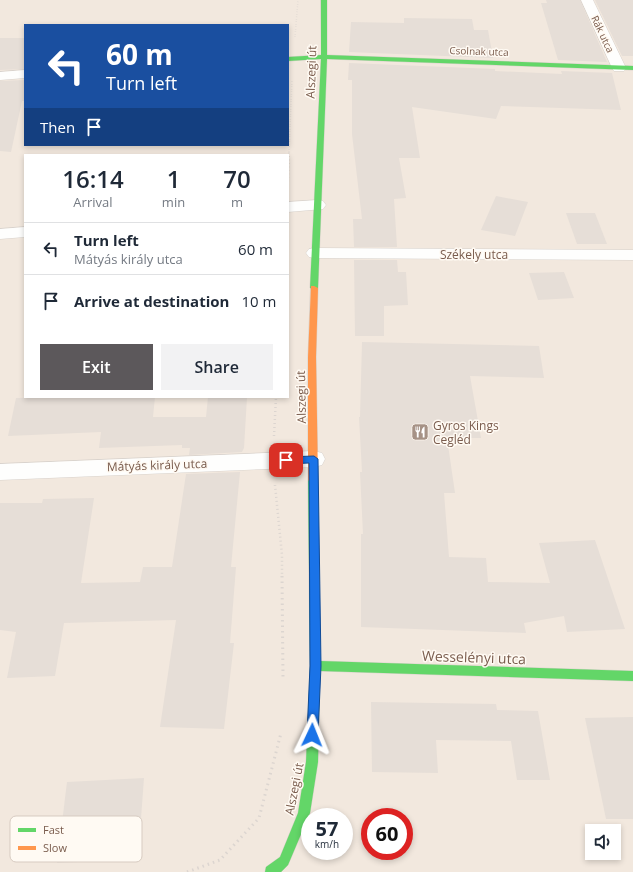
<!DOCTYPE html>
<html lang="en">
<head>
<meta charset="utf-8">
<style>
  body { margin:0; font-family:"Open Sans",sans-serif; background:#f2f2f3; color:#1f2937; height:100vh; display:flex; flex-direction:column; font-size:15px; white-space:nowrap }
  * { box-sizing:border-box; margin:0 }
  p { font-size:13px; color:#747a83 }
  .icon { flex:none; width:22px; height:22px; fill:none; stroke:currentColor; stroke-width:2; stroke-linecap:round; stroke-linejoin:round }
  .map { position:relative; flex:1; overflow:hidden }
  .side { position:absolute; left:24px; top:154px; width:265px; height:244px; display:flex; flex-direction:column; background:#fff; border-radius:0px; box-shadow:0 2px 6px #0003 }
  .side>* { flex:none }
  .guide { position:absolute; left:24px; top:24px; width:265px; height:122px; border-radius:0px; box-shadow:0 2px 6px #0003; background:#1a4fa0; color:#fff; overflow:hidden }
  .fabs { position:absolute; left:585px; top:824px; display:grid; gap:8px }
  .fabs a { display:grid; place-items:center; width:36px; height:36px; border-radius:0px; background:#fff; box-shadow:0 2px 6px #0003; font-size:20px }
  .speed { position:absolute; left:301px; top:808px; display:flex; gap:8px; font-size:20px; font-weight:700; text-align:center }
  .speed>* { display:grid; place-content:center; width:52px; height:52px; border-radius:50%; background:#fff; box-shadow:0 2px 6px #0003; line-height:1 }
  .speed small { font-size:10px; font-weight:400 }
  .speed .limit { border:6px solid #d22; background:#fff; color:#111 }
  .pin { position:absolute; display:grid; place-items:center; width:34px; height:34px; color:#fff; margin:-17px; border-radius:8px; box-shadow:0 2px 6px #0006 }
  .me { position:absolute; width:44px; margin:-22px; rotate:2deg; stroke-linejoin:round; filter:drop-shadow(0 0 3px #0008) }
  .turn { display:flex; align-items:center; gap:14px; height:84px; padding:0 16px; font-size:18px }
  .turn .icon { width:52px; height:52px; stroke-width:2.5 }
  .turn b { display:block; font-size:28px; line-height:34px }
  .then { display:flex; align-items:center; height:38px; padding:0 16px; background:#0003; gap:8px; font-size:15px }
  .eta { display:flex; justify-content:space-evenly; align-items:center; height:68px; text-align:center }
  .eta b { font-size:24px; font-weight:600; line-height:28px }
  .button { display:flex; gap:8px; margin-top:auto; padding:8px 16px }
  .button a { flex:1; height:46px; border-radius:0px; background:#5c585b; color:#fff; font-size:16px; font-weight:600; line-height:46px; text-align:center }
  .button a+a { background:#f2f2f3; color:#1f2937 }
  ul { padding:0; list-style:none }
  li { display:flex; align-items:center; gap:12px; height:52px; padding:0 16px; border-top:1px solid #e0e1e3 }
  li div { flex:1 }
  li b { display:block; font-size:15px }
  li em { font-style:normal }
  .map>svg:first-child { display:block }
  .residential { fill:#f2e8de; fill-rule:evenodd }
  .building { fill:#e6ded7 }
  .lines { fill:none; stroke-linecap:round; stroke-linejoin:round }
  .street-casing { stroke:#d7d1cb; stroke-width:1 }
  .fast-casing { stroke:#d9d2cb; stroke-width:1 }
  .slow-casing { stroke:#d9d2cb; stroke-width:1 }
  .path-far3 { stroke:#dcd5d0; stroke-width:1.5; stroke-dasharray:0.5 2; stroke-linecap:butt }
  .path-far2 { stroke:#dcd5d0; stroke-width:2; stroke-dasharray:1 2.5; stroke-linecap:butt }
  .path-far1 { stroke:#dcd5d0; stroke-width:2.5; stroke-dasharray:1 3; stroke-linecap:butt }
  .path { stroke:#dcd5d0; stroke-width:3; stroke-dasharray:1.5 4; stroke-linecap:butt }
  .street { fill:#fefefd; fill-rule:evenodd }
  .fast { fill:#63d668; fill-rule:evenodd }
  .slow { fill:#ff974d; fill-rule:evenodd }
  .route { fill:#1a73e8; stroke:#114b97 }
  .labels { text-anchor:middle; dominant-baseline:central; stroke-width:3; stroke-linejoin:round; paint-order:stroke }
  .far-street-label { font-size:10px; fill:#7a5c4d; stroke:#fffaf3 }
  .street-label { font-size:12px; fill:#7a5c4d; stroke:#fffaf3 }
  .poi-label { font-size:12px; fill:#7a5c4d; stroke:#fffaf3; text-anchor:start }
  .near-street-label { font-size:14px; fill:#7a5c4d; stroke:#fffaf3 }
  .key { fill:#fffaf3; stroke:#d7cbc1; stroke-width:1 }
  .key-label { font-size:11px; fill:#7a5c4d }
</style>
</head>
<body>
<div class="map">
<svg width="633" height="872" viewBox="0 0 633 872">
  <rect width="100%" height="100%" fill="#f9f5f0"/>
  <path class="residential" d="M0,0H633V872H0ZM25,25H288V145H25ZM25,155H288V397H25ZM310,817H344V851H310ZM370,817H404V851H370ZM592,831H614V853H592Z"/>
  <g class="building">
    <path d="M546,0H580L607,62L558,60L541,3H547Z"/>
    <path d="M595,0H633V56H622Z"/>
    <path d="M404,18L472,19L474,30H488L493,58L349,52L351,22L404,23Z"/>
    <path d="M0,38H25V69L0,70Z"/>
    <path d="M349,63L495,69V71L562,74L561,71L612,73L621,110L501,106L496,119L412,107L420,158H399L406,198L394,199L397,247H354L353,219H362L352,134V80H348Z"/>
    <path d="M25,80V101H22L11,152L0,151V81Z"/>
    <path d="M496,196L528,202L515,236L481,230Z"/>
    <path d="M566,213H595L607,244H577Z"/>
    <path d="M354,260H397L398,272H406L408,305L384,306V336H355Z"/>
    <path d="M564,272L574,298L538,300L529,273Z"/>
    <path d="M362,342L539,346L544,378L470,376L481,438H447L455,493H444L449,557L486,558L488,582L550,583L539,543L595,540L625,629L567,632L564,616L524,623L526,633L361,627V534H363L360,472H362L359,417H360Z"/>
    <path d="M54,397H155L153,417H206L208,397H247L244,448L242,452L189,455L190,448H182V445L99,448L101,432L8,436L16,398Z"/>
    <path d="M240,472L231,567H236L230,643H234L224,729L160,727L176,620L64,623L55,676L7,678L16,632L0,630V503H42L43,499L94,498L81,583L140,582L143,567H172L186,474Z"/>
    <path d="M371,702L496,704L497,710L538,711L550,780H517L511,741L436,740L438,773L372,772Z"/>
    <path d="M633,717V819H606L585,718Z"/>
    <path d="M144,778L138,859L57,863L67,782Z"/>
  </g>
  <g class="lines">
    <defs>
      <g id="street">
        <path d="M581,0H593L626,68L624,71H614L612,68Z"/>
        <path d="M25,70V78L0,80V72Z"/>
        <path d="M317,200L323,201L326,205L323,209L288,212V202Z"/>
        <path d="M25,227V237L0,239V229Z"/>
        <path d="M315,248L633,250V260L315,258L309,257L306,253L309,249Z"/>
        <path d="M314,451L322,453L325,459L322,465L314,467L0,480V464Z"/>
      </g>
      <g id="fast">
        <path d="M321,0H327V55L633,66V70L327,59L318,288L314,290L310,288L321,59L288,61V57L321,55Z"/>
        <path d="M313,476L316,478L318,480L320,661L633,671V681L320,671L318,762L310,813L288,865L281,872H265L266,867L280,857L298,813L306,762L310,666L308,480L310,478Z"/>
      </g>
      <path id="slow" d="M311,286H314L318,288L316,357L318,480L316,482H310L308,480V357Z"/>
    </defs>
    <use href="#street" class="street-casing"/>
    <use href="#fast" class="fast-casing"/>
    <use href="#slow" class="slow-casing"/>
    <g class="path-far3">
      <path d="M295,37L298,0"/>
      <path d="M289,152L292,80"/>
    </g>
    <path class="path-far2" d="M288,185L289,151"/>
    <g class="path-far1">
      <path d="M274,436L276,397"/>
      <path d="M275,485L282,555V577"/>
    </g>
    <g class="path">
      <path d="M282,576L283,678"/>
      <path d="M187,872L220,860L259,818L281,733"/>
    </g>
    <use href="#street" class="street"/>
    <use href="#fast" class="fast"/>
    <use href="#slow" class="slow"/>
  </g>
  <path class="route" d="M314,456L318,459L321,666L318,735L317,739L312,740L308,739L307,735L310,666L309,463L286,464L281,460L286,457Z"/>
  <defs>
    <symbol id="restaurant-square" viewBox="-11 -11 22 22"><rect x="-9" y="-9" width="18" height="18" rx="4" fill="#a69286" stroke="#fffaf3"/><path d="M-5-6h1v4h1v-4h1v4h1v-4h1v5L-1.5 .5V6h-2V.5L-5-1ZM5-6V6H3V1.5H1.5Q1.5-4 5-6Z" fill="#fff"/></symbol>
  </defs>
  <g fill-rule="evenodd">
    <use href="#restaurant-square" x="410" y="422" width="20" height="20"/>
  </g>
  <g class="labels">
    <g class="far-street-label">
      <text transform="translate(603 34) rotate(65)">Rák utca</text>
      <text transform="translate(479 51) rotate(2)">Csolnak utca</text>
    </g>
    <g class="street-label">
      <text transform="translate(311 72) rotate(-88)">Alszegi út</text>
      <text x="474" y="254">Székely utca</text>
      <text transform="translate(301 397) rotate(-91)">Alszegi út</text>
      <text transform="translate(157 465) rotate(-2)">Mátyás király utca</text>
      <text transform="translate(294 789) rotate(-79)">Alszegi út</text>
    </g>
    <g class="poi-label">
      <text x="433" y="425">Gyros Kings<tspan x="433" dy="14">Cegléd</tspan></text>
    </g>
    <g class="near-street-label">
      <text transform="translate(474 657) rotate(2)">Wesselényi utca</text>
    </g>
  </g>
  <rect x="10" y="816" width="132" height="46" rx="6" class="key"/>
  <rect x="18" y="828" width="18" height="4" fill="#63d668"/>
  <rect x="18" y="846" width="18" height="4" fill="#ff974d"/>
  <g class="key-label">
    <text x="43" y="834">Fast</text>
    <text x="43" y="852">Slow</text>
  </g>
</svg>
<div class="fabs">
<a><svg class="icon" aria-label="sound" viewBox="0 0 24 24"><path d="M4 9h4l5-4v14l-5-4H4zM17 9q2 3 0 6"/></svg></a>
</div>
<div class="speed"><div>57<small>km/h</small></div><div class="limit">60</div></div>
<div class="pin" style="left:286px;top:460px;background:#d93025"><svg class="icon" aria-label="arrive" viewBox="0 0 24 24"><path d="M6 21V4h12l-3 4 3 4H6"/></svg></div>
<svg class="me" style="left:312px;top:735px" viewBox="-20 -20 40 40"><path d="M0-17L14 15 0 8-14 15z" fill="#1a73e8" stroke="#fff" stroke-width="4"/></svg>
<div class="guide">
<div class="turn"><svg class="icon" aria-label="left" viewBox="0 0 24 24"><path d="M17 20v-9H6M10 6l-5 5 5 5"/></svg><div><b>60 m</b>Turn left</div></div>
<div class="then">Then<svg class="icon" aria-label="arrive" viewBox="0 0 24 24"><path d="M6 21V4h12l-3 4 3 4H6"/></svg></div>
</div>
<section class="side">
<div class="eta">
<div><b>16:14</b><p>Arrival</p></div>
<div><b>1</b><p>min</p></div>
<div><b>70</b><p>m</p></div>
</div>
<ul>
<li><svg class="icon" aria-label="left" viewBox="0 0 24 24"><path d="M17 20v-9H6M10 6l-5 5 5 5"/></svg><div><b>Turn left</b><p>Mátyás király utca</p></div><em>60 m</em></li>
<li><svg class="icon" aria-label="arrive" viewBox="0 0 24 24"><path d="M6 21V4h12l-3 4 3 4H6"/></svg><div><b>Arrive at destination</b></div><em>10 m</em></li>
</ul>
<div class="button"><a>Exit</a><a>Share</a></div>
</section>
</div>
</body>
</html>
